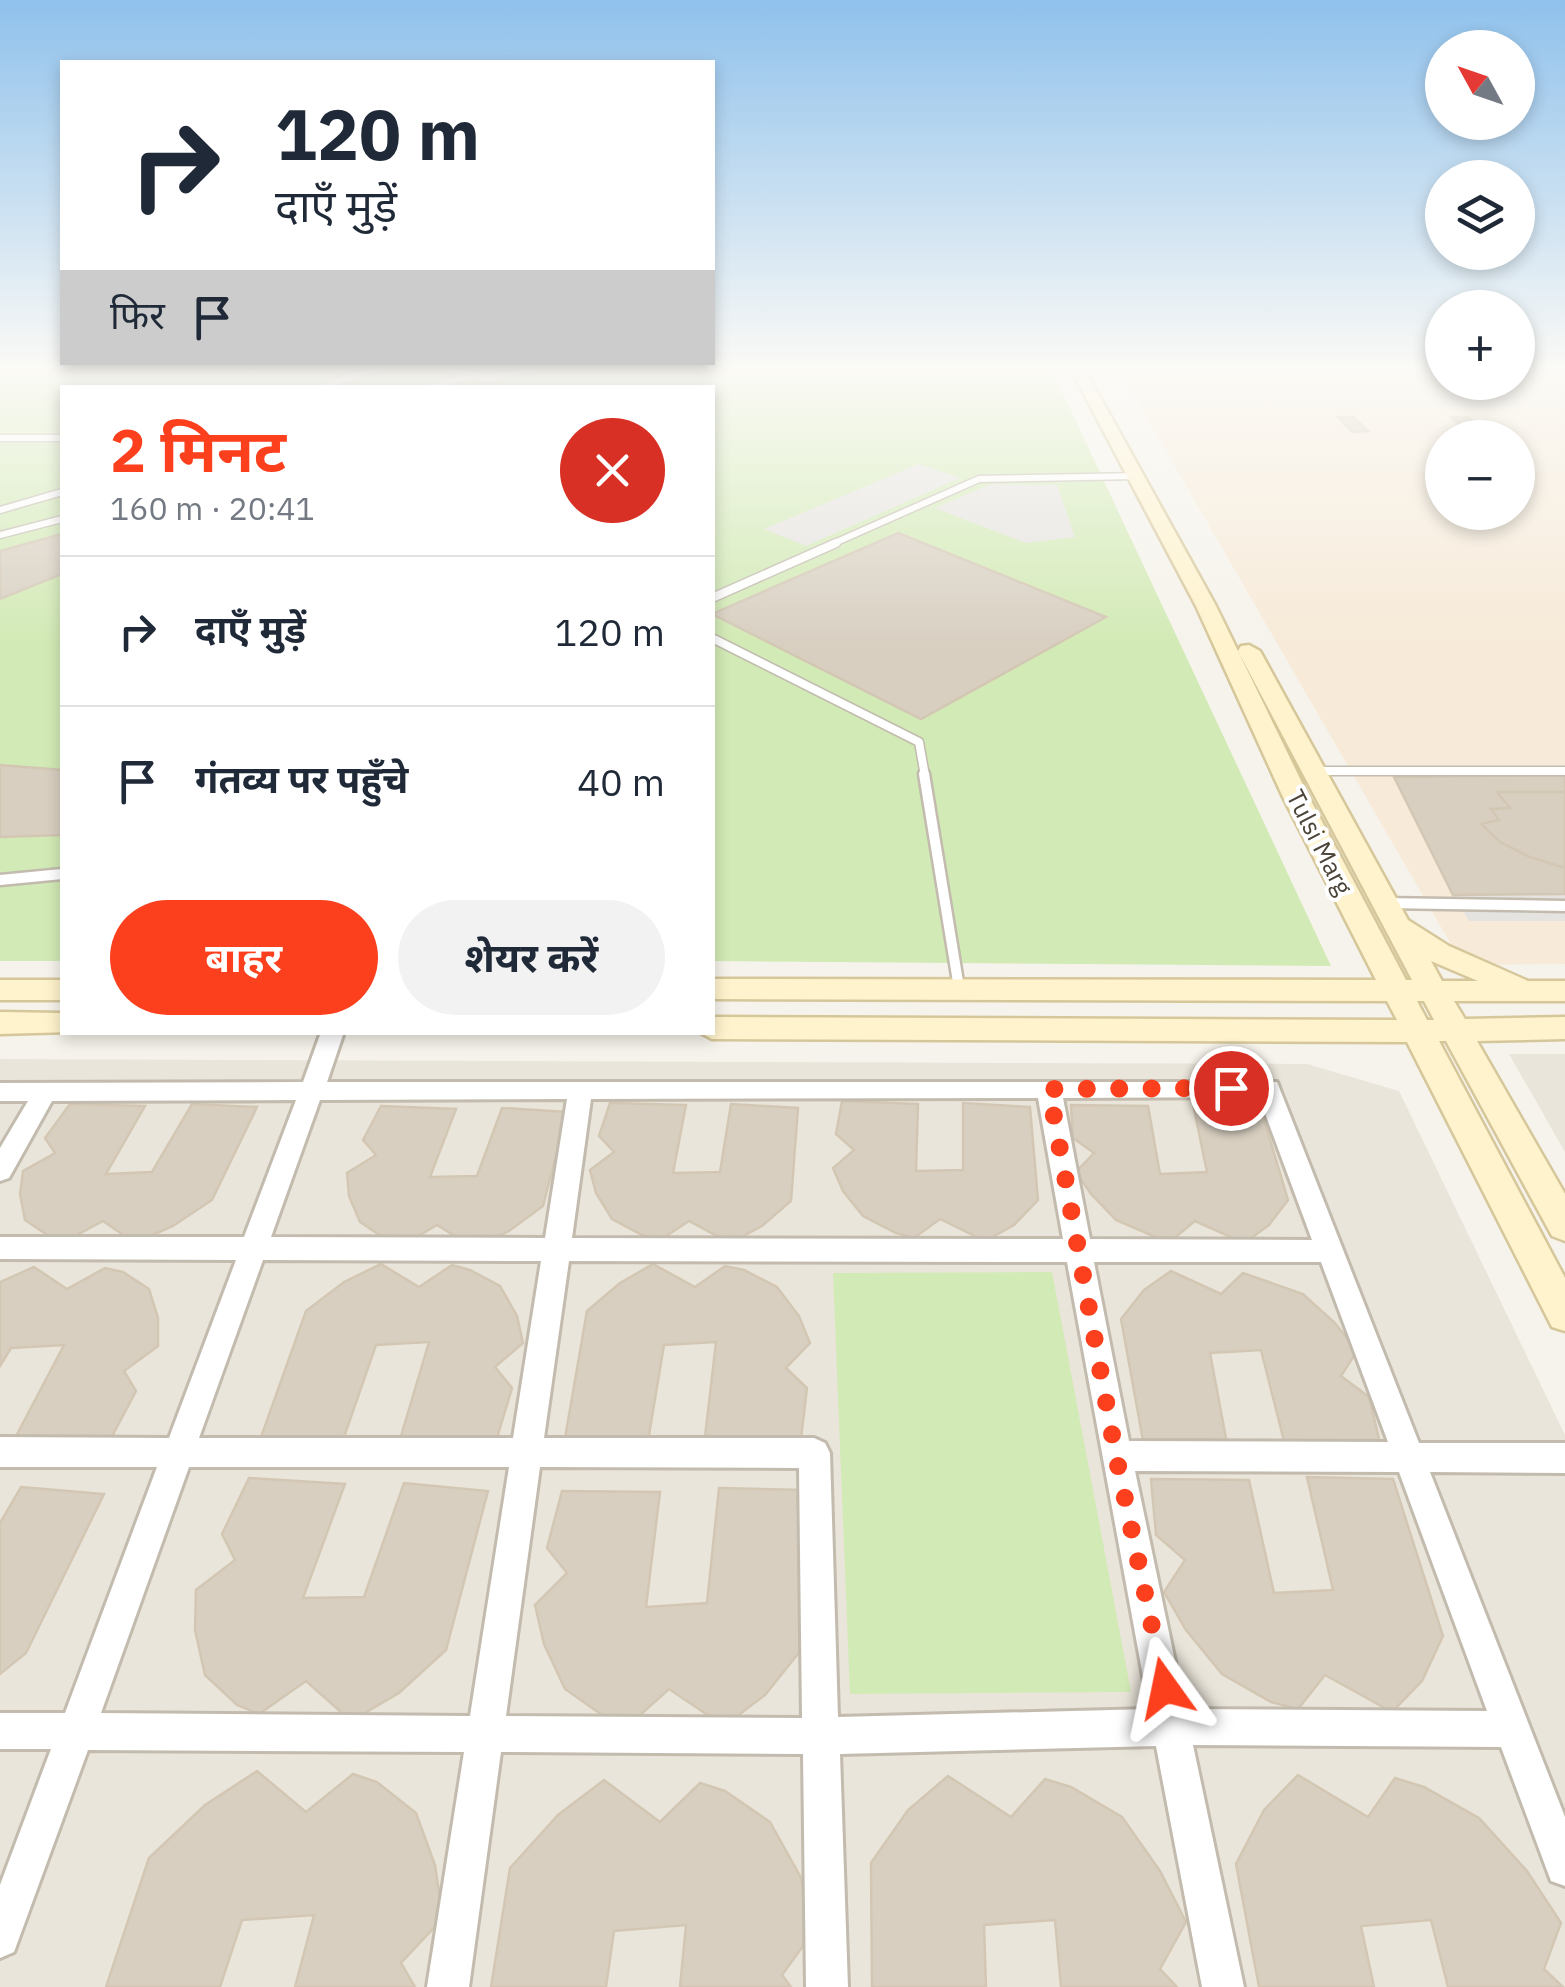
<!DOCTYPE html>
<html lang="hi">
<head>
<meta charset="utf-8">
<style>
  body { margin:0; font-family:"IBM Plex Sans","Noto Sans Devanagari",sans-serif; background:#f2f2f3; color:#1f2937; height:100vh; display:flex; flex-direction:column; font-size:38px; white-space:nowrap }
  * { box-sizing:border-box; margin:0 }
  p { font-size:32px; color:#747a83 }
  .icon { flex:none; width:55px; height:55px; fill:none; stroke:currentColor; stroke-width:2; stroke-linecap:round; stroke-linejoin:round }
  .map { position:relative; flex:1; overflow:hidden }
  .drawer { position:absolute; left:60px; top:385px; width:655px; height:650px; display:flex; flex-direction:column; background:#fff; border-radius:0px; box-shadow:0 5px 15px #0003 }
  .drawer>* { flex:none }
  .banner { position:absolute; left:60px; top:60px; width:655px; height:305px; border-radius:0px; box-shadow:0 5px 15px #0003; background:#fff; color:#1f2937; overflow:hidden }
  .needle { width:65px; rotate:310deg }
  .controls { position:absolute; left:1425px; top:30px; display:grid; gap:20px }
  .controls a { display:grid; place-items:center; width:110px; height:110px; border-radius:50%; background:#fff; box-shadow:0 5px 15px #0003; font-size:50px }
  .pin { position:absolute; display:grid; place-items:center; width:85px; height:85px; color:#fff; margin:-42px; border:5px solid #fff; border-radius:50%; box-shadow:0 2px 10px #0007 }
  .me { position:absolute; width:110px; margin:-55px; rotate:348deg; stroke-linejoin:round; filter:drop-shadow(0 0 8px #0008) }
  .turn { display:flex; align-items:center; gap:35px; height:210px; padding:0 50px; font-size:45px }
  .turn .icon { width:130px; height:130px; stroke-width:2.5 }
  .turn b { display:block; font-size:70px; line-height:85px }
  .then { display:flex; align-items:center; height:95px; padding:0 50px; background:#0003; gap:20px; font-size:38px }
  .round { display:grid; place-items:center; flex:none; width:105px; height:105px; border-radius:52px; background:#f2f2f3 }
  .head { display:flex; align-items:center; justify-content:space-between; height:170px; padding:0 50px }
  h1 { font-size:60px; font-weight:700; line-height:75px; color:#fc3f1d }
  .button { display:flex; gap:20px; margin-top:auto; padding:20px 50px }
  .button a { flex:1; height:115px; border-radius:60px; background:#fc3f1d; color:#fff; font-size:40px; font-weight:700; line-height:115px; text-align:center }
  .button a+a { background:#f2f2f3; color:#1f2937 }
  ul { padding:0; list-style:none }
  li { display:flex; align-items:center; gap:30px; height:150px; padding:0 50px; border-top:2px solid #e0e1e3 }
  li div { flex:1 }
  li b { display:block; font-size:38px }
  li em { font-style:normal }
  .map>svg:first-child { display:block }
  .residential { fill:#eae5da }
  .commercial { fill:#f7ead8; fill-rule:evenodd }
  .green { fill:#d2eab5 }
  .parking { fill:#e5e3e0 }
  .building { fill:#d8cfc1; stroke:#d3c7b4; stroke-width:2.5 }
  .lines { fill:none; stroke-linecap:round; stroke-linejoin:round }
  .lane-far2-casing { stroke:#c2bbae; stroke-width:9 }
  .lane-far1-casing { stroke:#c2bbae; stroke-width:11 }
  .lane-casing { stroke:#c2bbae; stroke-width:15 }
  .street-casing { stroke:#c2bbae; stroke-width:6 }
  .secondary-casing { stroke:#d6c79b; stroke-width:5 }
  .lane-far2 { stroke:#fff; stroke-width:6 }
  .lane-far1 { stroke:#fff; stroke-width:8 }
  .lane { stroke:#fff; stroke-width:10 }
  .street { fill:#fff; fill-rule:evenodd }
  .secondary { fill:#fff3cd; fill-rule:evenodd }
  .route { stroke:#fc3f1d; stroke-width:18; stroke-dasharray:0 32.4 }
  .labels { text-anchor:middle; dominant-baseline:central; stroke-width:8; stroke-linejoin:round; paint-order:stroke }
  .street-label { font-size:25px; fill:#4b4439; stroke:#fff }
</style>
</head>
<body>
<div class="map">
<svg width="1565" height="1987" viewBox="0 0 1565 1987">
  <rect width="100%" height="100%" fill="#f6f3ec"/>
  <g class="residential">
    <path d="M1509,1054H1565V1152Z"/>
    <path d="M0,1059L1307,1064L1399,1091L1565,1435V1987H0Z"/>
  </g>
  <path class="commercial" d="M1118,368H1442V382H1518V368H1565V964L1463,965ZM1442,438H1518V512H1442Z"/>
  <g class="green">
    <path d="M7,368H1051L1331,966L713,961L712,388H62V961H0V373Z"/>
    <path d="M1052,1272L1131,1692L850,1694L833,1273Z"/>
  </g>
  <g class="parking">
    <path d="M919,464L960,478L806,546L764,529Z"/>
    <path d="M991,484L1057,485L1075,537L1026,543L935,508Z"/>
    <path d="M1453,895H1565V921H1469Z"/>
  </g>
  <g class="building">
    <path d="M1338,417H1353L1368,431L1352,432Z"/>
    <path d="M1451,417H1467L1484,430L1467,431Z"/>
    <path d="M898,533L1106,617L921,719L712,614Z"/>
    <path d="M62,534V574L0,599V551Z"/>
    <path d="M0,765L62,770V835L0,837Z"/>
    <path d="M1565,775V894L1453,895L1394,777Z"/>
    <path d="M1497,792H1565V868L1530,857L1500,842L1481,824L1499,820L1491,809L1510,808Z"/>
    <path d="M842,1101L918,1104L916,1171L963,1170V1103L1030,1107L1038,1200L1014,1225L985,1241L940,1219L914,1238L896,1233L863,1216L843,1191L833,1168L854,1150L836,1134Z"/>
    <path d="M610,1103L686,1105L673,1173L720,1172L731,1104L798,1108L791,1201L762,1226L730,1243L689,1221L660,1240L642,1235L612,1219L596,1193L590,1170L614,1152L599,1136Z"/>
    <path d="M70,1104L145,1106L106,1174L152,1172L192,1104L257,1107L212,1200L173,1226L135,1243L103,1221L66,1241L49,1236L25,1220L20,1194L23,1171L55,1153L45,1138Z"/>
    <path d="M1193,1104L1260,1106L1288,1200L1269,1225L1244,1243L1195,1221L1172,1240L1153,1236L1116,1220L1091,1194L1076,1172L1094,1153L1073,1138L1071,1105L1148,1106L1160,1174L1207,1172Z"/>
    <path d="M381,1106L456,1109L430,1177L477,1176L502,1108L567,1112L543,1206L509,1231L474,1248L437,1225L405,1244L387,1240L360,1222L349,1196L347,1173L376,1155L363,1140Z"/>
    <path d="M381,1264L419,1287L452,1265L470,1270L500,1286L517,1316L523,1343L495,1367L512,1388L497,1438L401,1436L429,1342L376,1345L343,1440L261,1437L306,1311L344,1282Z"/>
    <path d="M653,1264L695,1287L725,1266L744,1270L777,1287L799,1316L810,1343L786,1368L807,1388L801,1439L705,1437L716,1342L664,1345L648,1441L565,1438L587,1311L620,1283Z"/>
    <path d="M34,1267L67,1289L105,1268L123,1272L149,1289L158,1318V1346L124,1371L136,1391L109,1442L14,1440L64,1345L11,1348L0,1366V1282Z"/>
    <path d="M1171,1271L1221,1294L1243,1273L1303,1294L1335,1323L1357,1351L1341,1376L1369,1397L1381,1447L1285,1445L1261,1350L1210,1353L1228,1449L1144,1446L1121,1319L1144,1290Z"/>
    <path d="M1307,1477L1393,1479L1443,1636L1422,1681L1392,1712L1325,1675L1298,1709L1271,1702L1222,1674L1186,1630L1164,1592L1185,1560L1156,1535L1151,1479L1249,1480L1274,1593L1333,1590Z"/>
    <path d="M249,1478L345,1484L303,1598L364,1597L404,1483L488,1491L446,1650L399,1693L351,1721L306,1681L259,1714L237,1705L205,1675L195,1630L196,1590L235,1560L222,1534Z"/>
    <path d="M21,1487L104,1494L26,1653L0,1674V1523Z"/>
    <path d="M719,1488L805,1490L801,1650L765,1695L724,1726L669,1689L630,1724L605,1717L565,1689L544,1644L535,1605L567,1573L547,1548L562,1491L660,1492L646,1607L707,1603Z"/>
    <path d="M257,1771L306,1812L353,1774L377,1782L416,1813L435,1865L443,1918L401,1963L415,1987H295L314,1915L242,1920L220,1987H106L149,1858L205,1805Z"/>
    <path d="M1298,1775L1368,1817L1395,1778L1424,1787L1479,1818L1527,1871L1561,1923L1544,1969L1563,1987H1448L1431,1920L1361,1926L1374,1987H1259L1236,1864L1264,1810Z"/>
    <path d="M948,1776L1011,1817L1045,1779L1071,1787L1122,1817L1160,1871L1186,1922L1160,1969L1177,1987H1061L1055,1920L984,1925L986,1987H872L871,1863L908,1810Z"/>
    <path d="M604,1780L660,1822L700,1783L725,1791L770,1822L800,1876L816,1928L782,1975L791,1987H680L686,1925L614,1931L606,1987H491L510,1868L558,1815Z"/>
  </g>
  <g class="lines">
    <defs>
      <g id="lane-far2">
        <path d="M451,368L486,379L534,368"/>
        <path d="M319,388L380,368"/>
        <path d="M428,388L470,376"/>
        <path d="M0,438H62"/>
        <path d="M0,510L62,492"/>
        <path d="M0,535L62,519"/>
        <path d="M830,545L979,479L1138,476"/>
      </g>
      <g id="lane-far1">
        <path d="M712,598L836,543"/>
        <path d="M712,638L919,742L925,776"/>
        <path d="M1312,771H1565"/>
      </g>
      <g id="lane">
        <path d="M924,774L959,988"/>
        <path d="M0,880L62,874"/>
        <path d="M1384,903L1565,906"/>
      </g>
      <path id="street" d="M321,1032H344L327,1082H1277L1419,1443H1565V1473L1430,1472L1565,1817V1886L1551,1881L1501,1747L1193,1745L1244,1987H1202L1156,1746L840,1754L848,1987H806L803,1754L501,1752L469,1987H427L464,1752L88,1750L14,1952L0,1958V1885L51,1749H0V1713H65L157,1467H0V1437L169,1438L236,1260L0,1259V1237H244L296,1100L52,1101L9,1178L0,1181V1148L28,1101H0V1083L303,1082ZM1259,1097L1312,1240L1090,1239L1063,1098ZM1038,1098L1063,1239L572,1238L591,1099ZM567,1099L545,1238L271,1237L320,1100ZM263,1260L541,1261L513,1438H199ZM569,1261L1067,1262L1149,1709L838,1717L830,1453L825,1443L814,1438H544ZM1094,1262H1321L1388,1442L1129,1441ZM189,1467H509L470,1716L101,1713ZM540,1467L799,1468L802,1718L506,1716ZM1135,1471L1399,1472L1487,1711L1185,1709Z"/>
      <g id="secondary">
        <path d="M1070,368H1084L1216,606L1308,795L1406,980H1412L1238,651L1241,646L1249,645L1260,651L1408,920L1449,946L1528,981H1565V1001H1454L1465,1019L1565,1017V1039L1477,1041L1565,1194V1241L1552,1236L1446,1041H1439L1565,1278V1331L1552,1327L1407,1042L712,1039L699,1032H712V1017L1397,1020L1387,1001L712,999V979L1376,980L1282,795L1196,606ZM1431,961L1478,981H1442ZM1417,1001H1424L1434,1020H1427Z"/>
        <rect x="0" y="980" width="62" height="20"/>
        <path d="M0,1012L62,1013V1032H70L0,1034Z"/>
      </g>
    </defs>
    <use href="#lane-far2" class="lane-far2-casing"/>
    <use href="#lane-far1" class="lane-far1-casing"/>
    <use href="#lane" class="lane-casing"/>
    <use href="#street" class="street-casing"/>
    <use href="#secondary" class="secondary-casing"/>
    <use href="#lane-far2" class="lane-far2"/>
    <use href="#lane-far1" class="lane-far1"/>
    <use href="#lane" class="lane"/>
    <use href="#street" class="street"/>
    <use href="#secondary" class="secondary"/>
  </g>
  <linearGradient id="sky" x2="0" y2="1"><stop stop-color="#8fc1ec"/><stop offset="0.57" stop-color="#fbfaf6"/><stop offset="1" stop-color="#fbfaf6" stop-opacity="0"/></linearGradient>
  <rect width="1565" height="646" fill="url(#sky)"/>
  <g class="lines">
    <path class="route" d="M1165,1688L1116,1456L1049,1089L1231,1088"/>
  </g>
  <g class="labels">
    <g class="street-label">
      <text transform="translate(1320 842) rotate(63)">Tulsi Marg</text>
    </g>
  </g>
</svg>
<div class="controls">
<a><svg class="needle" viewBox="-14 -14 28 28"><path d="M0-13l5 13h-10z" fill="#e53935"/><path d="M0 13l5-13h-10z" fill="#747a83"/></svg></a>
<a><svg class="icon" aria-label="layers" viewBox="0 0 24 24"><path d="M12 4l9 5-9 5-9-5zM3 14l9 5 9-5"/></svg></a>
<a>+</a>
<a>−</a>
</div>
<div class="pin" style="left:1231px;top:1088px;background:#d93025"><svg class="icon" aria-label="arrive" viewBox="0 0 24 24"><path d="M6 21V4h12l-3 4 3 4H6"/></svg></div>
<svg class="me" style="left:1165px;top:1688px" viewBox="-20 -20 40 40"><path d="M0-17L14 15 0 8-14 15z" fill="#fc3f1d" stroke="#fff" stroke-width="4"/></svg>
<div class="banner">
<div class="turn"><svg class="icon" aria-label="right" viewBox="0 0 24 24"><path d="M7 20v-9h11M14 6l5 5-5 5"/></svg><div><b>120 m</b>दाएँ मुड़ें</div></div>
<div class="then">फिर<svg class="icon" aria-label="arrive" viewBox="0 0 24 24"><path d="M6 21V4h12l-3 4 3 4H6"/></svg></div>
</div>
<section class="drawer">
<div class="head"><div><h1>2 मिनट</h1><p>160 m · 20:41</p></div><a class="round" style="background:#d93025;color:#fff"><svg class="icon" aria-label="close" viewBox="0 0 24 24"><path d="M6 6l12 12M18 6L6 18"/></svg></a></div>
<ul>
<li><svg class="icon" aria-label="right" viewBox="0 0 24 24"><path d="M7 20v-9h11M14 6l5 5-5 5"/></svg><div><b>दाएँ मुड़ें</b></div><em>120 m</em></li>
<li><svg class="icon" aria-label="arrive" viewBox="0 0 24 24"><path d="M6 21V4h12l-3 4 3 4H6"/></svg><div><b>गंतव्य पर पहुँचे</b></div><em>40 m</em></li>
</ul>
<div class="button"><a>बाहर</a><a>शेयर करें</a></div>
</section>
</div>
</body>
</html>
